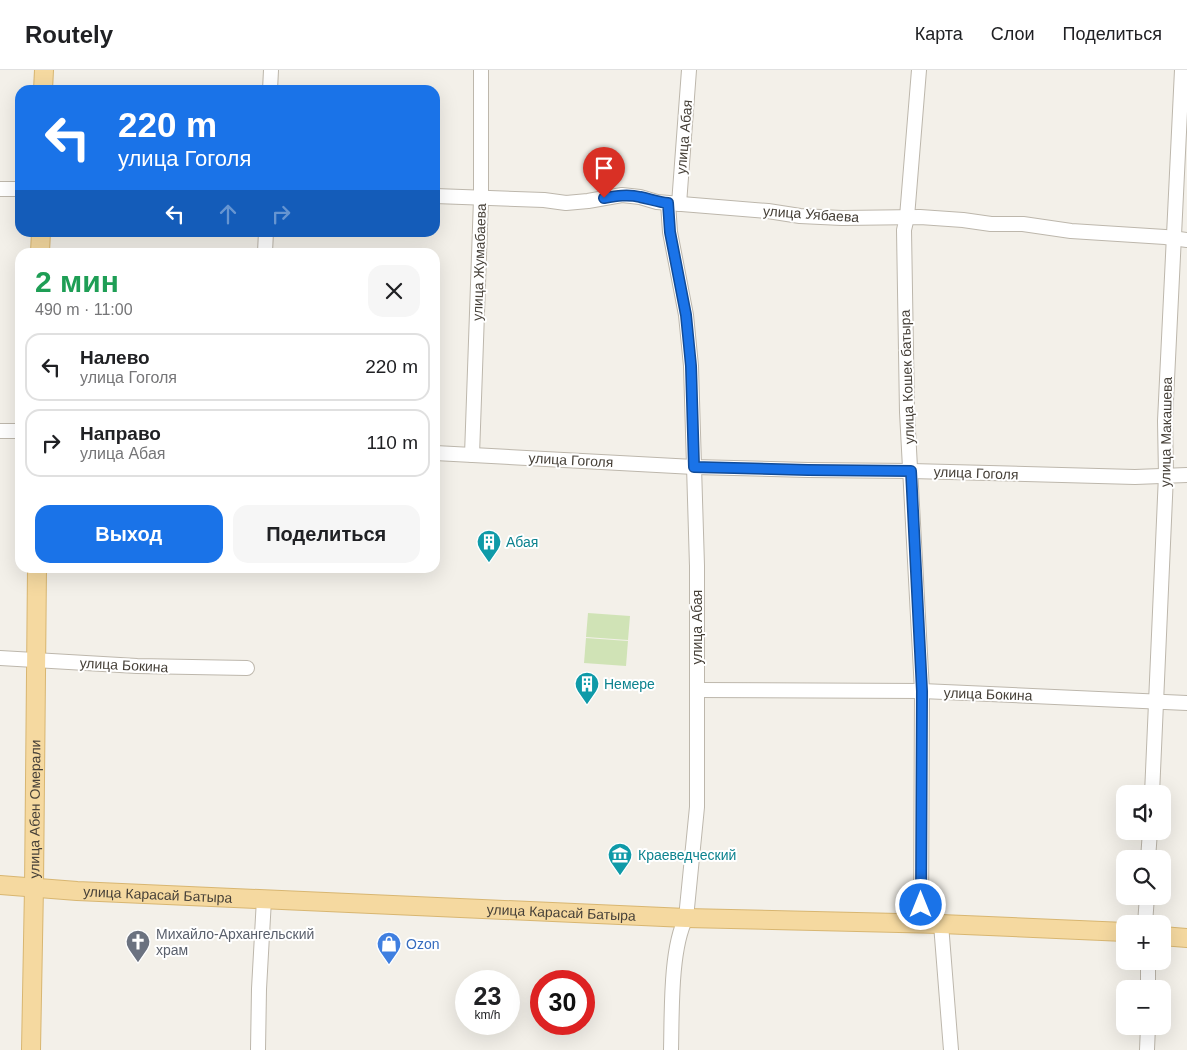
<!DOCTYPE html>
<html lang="ru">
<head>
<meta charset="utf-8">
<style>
  body { margin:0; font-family:Helvetica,sans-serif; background:#f6f6f6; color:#202124; height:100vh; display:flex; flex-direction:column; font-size:19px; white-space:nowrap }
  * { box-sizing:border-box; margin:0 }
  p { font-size:16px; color:#757577 }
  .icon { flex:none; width:28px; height:28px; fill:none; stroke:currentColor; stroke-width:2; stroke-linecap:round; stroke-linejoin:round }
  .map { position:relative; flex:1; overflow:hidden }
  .side { position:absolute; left:15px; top:178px; width:425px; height:325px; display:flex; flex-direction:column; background:#fff; border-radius:15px; box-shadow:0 5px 20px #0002 }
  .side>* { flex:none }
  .top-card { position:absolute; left:15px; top:15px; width:425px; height:152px; border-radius:15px; box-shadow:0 5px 20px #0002; background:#1a73e8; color:#fff; overflow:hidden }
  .buttons { position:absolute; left:1116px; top:715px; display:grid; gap:10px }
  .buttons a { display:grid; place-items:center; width:55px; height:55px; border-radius:10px; background:#fff; box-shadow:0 5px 20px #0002; font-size:25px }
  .speed { position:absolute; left:455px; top:900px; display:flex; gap:10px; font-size:25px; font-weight:700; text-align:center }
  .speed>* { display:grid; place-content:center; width:65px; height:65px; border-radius:50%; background:#fff; box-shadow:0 5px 20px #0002; line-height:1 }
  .speed small { font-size:12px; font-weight:400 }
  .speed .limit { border:8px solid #d22; background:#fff; color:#111 }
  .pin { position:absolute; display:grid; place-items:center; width:42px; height:42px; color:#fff; margin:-51px -21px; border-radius:50% 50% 50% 0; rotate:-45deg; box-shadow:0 0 5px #0007 }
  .pin .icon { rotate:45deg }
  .me { position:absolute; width:55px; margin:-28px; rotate:0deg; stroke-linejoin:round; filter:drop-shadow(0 0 4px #0008) }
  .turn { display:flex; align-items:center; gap:18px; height:105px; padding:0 20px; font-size:22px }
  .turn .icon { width:65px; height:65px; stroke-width:2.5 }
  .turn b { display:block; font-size:35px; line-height:42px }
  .lanes { display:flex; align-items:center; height:48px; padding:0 20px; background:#0003; justify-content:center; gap:25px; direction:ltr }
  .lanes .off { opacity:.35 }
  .round { display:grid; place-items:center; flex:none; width:52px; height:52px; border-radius:15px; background:#f6f6f6 }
  .summary { display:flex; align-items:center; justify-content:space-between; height:85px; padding:0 20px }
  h1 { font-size:30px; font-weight:700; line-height:38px; color:#1e9e55 }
  .primary-button { display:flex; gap:10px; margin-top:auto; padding:10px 20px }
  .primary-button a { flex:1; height:58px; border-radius:15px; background:#1a73e8; color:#fff; font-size:20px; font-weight:700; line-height:58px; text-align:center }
  .primary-button a+a { background:#f6f6f6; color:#202124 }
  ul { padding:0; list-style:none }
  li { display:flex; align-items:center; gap:15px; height:68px; margin:0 10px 8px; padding:0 10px; border:2px solid #e0e0e0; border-radius:15px }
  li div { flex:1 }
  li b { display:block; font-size:19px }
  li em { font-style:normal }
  header { display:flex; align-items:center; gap:30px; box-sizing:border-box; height:70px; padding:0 25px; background:#fff; border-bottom:1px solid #e0e0e0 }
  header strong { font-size:24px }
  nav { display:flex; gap:28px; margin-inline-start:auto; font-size:18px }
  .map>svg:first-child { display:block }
  .green { fill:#d0e3b6 }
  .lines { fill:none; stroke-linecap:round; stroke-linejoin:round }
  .minor-casing { stroke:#bdb7ac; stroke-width:16 }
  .major-casing { stroke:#d8b671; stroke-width:20 }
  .minor { stroke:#fff; stroke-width:14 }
  .major { stroke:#f5d9a0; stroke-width:18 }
  .route-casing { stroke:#114b97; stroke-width:12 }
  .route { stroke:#1a73e8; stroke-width:9 }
  .labels { text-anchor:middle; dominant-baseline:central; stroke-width:4; stroke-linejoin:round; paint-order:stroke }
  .street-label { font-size:14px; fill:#464038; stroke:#fff }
  .culture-label { font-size:14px; fill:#0d838f; stroke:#fff; text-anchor:start }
  .worship-label { font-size:14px; fill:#5b616d; stroke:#fff; text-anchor:start }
  .shop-label { font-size:14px; fill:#366cbe; stroke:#fff; text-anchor:start }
</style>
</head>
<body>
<header>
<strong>Routely</strong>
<nav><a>Карта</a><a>Слои</a><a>Поделиться</a></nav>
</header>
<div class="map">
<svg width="1187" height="980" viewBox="0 0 1187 980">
  <rect width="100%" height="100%" fill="#f3f0e9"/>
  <g class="green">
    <path d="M588,543L630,546L628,570L586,567Z"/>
    <path d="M586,568L628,571L626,596L584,593Z"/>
  </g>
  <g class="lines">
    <defs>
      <g id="minor">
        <path d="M919,0L907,147L904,160L907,342L922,621L921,854"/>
        <path d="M270,20L271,0"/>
        <path d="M0,119H20"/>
        <path d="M435,126L544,130L566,133L588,131L622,125L640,127L657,132L768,141L800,146L842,148L920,147L963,150L991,154H1023L1071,161L1165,167L1187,170"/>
        <path d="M668,133L670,162L686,245L691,296L697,496V737L686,848C670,879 672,944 671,980"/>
        <path d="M679,134L689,0"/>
        <path d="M265,182L266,162"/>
        <path d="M0,361H20"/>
        <path d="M435,383L694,397L808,400L911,401L1135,407L1187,405"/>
        <path d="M472,385L481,129V0"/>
        <path d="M0,588L137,596L247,598"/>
        <path d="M698,620L922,621L1187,633"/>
        <path d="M1152,724L1166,405L1165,351L1182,0"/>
        <path d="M1148,789L1150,761"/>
        <path d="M941,854L951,980"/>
        <path d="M1145,854L1147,826"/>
        <path d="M1148,919V891"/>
        <path d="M258,980L259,919L264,829"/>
        <path d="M1147,980L1148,956"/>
      </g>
      <g id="major">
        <path d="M43,20L44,0"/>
        <path d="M40,182L41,162"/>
        <path id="s1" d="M0,815L77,821L686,848L941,854L1125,862"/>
        <path d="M1162,866L1187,868"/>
        <path id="s2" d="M31,980L34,817L37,498"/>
      </g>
    </defs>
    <use href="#minor" class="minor-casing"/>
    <use href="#major" class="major-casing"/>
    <use href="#minor" class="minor"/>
    <use href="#major" class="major"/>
  </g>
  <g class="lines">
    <defs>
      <path id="route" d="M604,128C616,126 628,124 640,127C650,129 658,132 668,133L670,162L686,245L691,296L694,397L808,400L911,401L922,621L921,835"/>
    </defs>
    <use href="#route" class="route-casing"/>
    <use href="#route" class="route"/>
  </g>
  <defs>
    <symbol id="building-pin" viewBox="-11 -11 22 30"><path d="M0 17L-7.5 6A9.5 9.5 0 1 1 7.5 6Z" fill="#0f9aa8" stroke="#fff"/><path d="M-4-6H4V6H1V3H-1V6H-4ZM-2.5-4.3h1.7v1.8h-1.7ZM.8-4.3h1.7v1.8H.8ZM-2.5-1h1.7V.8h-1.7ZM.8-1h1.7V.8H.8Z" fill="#fff"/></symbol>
    <symbol id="museum-pin" viewBox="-11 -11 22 30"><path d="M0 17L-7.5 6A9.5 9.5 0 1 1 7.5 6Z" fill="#0f9aa8" stroke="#fff"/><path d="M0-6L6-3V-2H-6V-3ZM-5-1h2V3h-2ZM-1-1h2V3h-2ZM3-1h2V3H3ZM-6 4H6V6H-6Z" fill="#fff"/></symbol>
    <symbol id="church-pin" viewBox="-11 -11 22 30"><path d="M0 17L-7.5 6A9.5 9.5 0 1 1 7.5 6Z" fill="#6b7280" stroke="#fff"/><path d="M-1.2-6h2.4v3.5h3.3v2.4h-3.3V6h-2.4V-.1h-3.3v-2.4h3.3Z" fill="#fff"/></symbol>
    <symbol id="shop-pin" viewBox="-11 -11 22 30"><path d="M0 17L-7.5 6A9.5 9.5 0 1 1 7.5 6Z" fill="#3f7fe0" stroke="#fff"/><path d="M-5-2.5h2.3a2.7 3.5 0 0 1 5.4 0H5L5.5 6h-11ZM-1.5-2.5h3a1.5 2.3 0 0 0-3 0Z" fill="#fff"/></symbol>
  </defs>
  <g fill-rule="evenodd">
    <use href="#building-pin" x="475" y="458" width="28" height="38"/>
    <use href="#building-pin" x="573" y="600" width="28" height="38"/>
    <use href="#museum-pin" x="606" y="771" width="28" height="38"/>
    <use href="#church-pin" x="124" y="858" width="28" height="38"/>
    <use href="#shop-pin" x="375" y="860" width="28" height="38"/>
  </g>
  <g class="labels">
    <g class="street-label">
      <text transform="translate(684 67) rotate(-85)">улица Абая</text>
      <text transform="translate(811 144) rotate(4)">улица Уябаева</text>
      <text transform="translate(479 192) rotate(-88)">улица Жумабаева</text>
      <text transform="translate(907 307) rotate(-92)">улица Кошек батыра</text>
      <text transform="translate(1166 362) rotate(-89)">улица Макашева</text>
      <text transform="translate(571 390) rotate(3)">улица Гоголя</text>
      <text transform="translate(976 403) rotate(2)">улица Гоголя</text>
      <text transform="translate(697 557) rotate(-90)">улица Абая</text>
      <text transform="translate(124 595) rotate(3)">улица Бокина</text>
      <text transform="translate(988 624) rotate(2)">улица Бокина</text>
      <text stroke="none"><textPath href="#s2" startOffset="241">улица Абен Омерали</textPath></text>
      <text stroke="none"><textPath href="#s1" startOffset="158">улица Карасай Батыра</textPath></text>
      <text stroke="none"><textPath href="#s1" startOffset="562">улица Карасай Батыра</textPath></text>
    </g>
    <g class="culture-label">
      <text x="506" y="472">Абая</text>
      <text x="604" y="614">Немере</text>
      <text x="638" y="785">Краеведческий</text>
    </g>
    <g class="worship-label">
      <text x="156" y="864">Михайло-Архангельский<tspan x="156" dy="16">храм</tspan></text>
    </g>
    <g class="shop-label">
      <text x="406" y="874">Ozon</text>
    </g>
  </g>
</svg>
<div class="buttons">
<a><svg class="icon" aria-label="sound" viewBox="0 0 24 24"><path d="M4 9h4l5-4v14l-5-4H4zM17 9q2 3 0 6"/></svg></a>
<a><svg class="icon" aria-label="search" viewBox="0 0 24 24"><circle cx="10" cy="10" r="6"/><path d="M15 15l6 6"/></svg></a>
<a>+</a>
<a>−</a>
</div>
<div class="speed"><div>23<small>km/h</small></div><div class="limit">30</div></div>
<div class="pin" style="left:604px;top:128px;background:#d93025"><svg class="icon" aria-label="arrive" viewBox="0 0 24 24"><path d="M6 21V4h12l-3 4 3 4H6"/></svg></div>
<svg class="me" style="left:921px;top:835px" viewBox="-20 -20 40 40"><circle r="17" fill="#1a73e8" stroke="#fff" stroke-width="3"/><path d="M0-11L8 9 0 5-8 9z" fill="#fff"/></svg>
<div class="top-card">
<div class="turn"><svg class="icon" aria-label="left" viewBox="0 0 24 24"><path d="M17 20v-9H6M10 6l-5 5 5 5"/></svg><div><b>220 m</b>улица Гоголя</div></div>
<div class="lanes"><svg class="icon" aria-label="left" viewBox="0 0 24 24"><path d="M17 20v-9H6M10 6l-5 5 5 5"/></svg><svg class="icon off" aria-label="ahead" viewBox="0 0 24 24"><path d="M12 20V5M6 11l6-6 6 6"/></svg><svg class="icon off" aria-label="right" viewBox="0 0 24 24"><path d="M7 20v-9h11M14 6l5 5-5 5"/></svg></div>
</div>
<section class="side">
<div class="summary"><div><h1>2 мин</h1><p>490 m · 11:00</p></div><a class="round"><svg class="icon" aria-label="close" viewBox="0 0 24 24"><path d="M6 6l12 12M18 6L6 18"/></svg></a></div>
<ul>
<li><svg class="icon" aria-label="left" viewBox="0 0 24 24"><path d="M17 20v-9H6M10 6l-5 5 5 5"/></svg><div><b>Налево</b><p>улица Гоголя</p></div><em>220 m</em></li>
<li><svg class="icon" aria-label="right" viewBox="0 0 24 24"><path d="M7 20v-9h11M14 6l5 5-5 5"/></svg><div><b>Направо</b><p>улица Абая</p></div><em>110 m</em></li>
</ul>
<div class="primary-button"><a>Выход</a><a>Поделиться</a></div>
</section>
</div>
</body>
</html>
